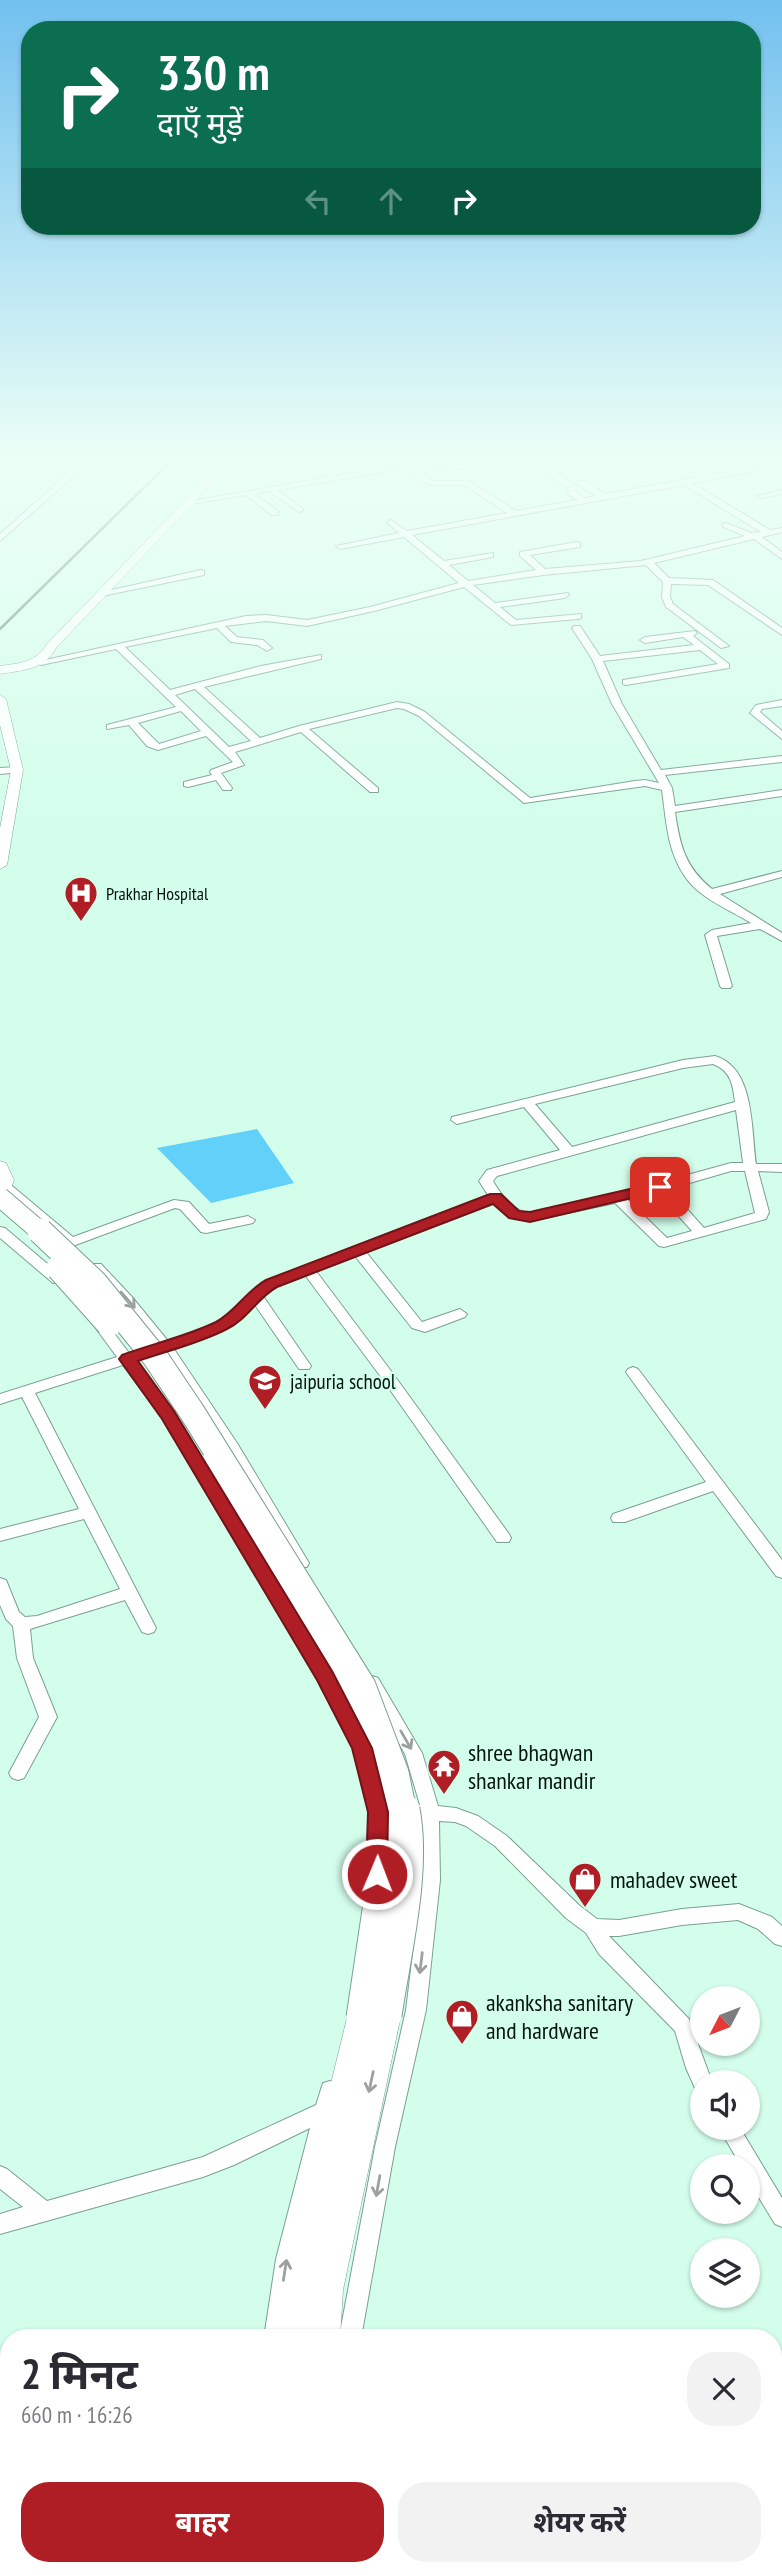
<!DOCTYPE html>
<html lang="hi">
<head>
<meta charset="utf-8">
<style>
  body { margin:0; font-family:"PT Sans Narrow","Noto Sans Devanagari",sans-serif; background:#f2f2f3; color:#2b2b33; height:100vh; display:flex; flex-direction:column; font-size:26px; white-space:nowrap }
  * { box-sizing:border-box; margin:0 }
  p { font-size:23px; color:#7c7c81 }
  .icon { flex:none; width:38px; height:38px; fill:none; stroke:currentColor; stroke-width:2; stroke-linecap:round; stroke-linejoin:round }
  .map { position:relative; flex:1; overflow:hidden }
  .sheet { position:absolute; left:0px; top:2329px; width:782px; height:247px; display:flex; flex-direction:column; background:#fff; border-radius:28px 28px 0 0; box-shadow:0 2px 5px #0004 }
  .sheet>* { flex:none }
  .banner { position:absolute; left:21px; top:21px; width:740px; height:214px; border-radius:28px; box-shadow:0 2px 5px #0004; background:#0b6e4f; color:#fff; overflow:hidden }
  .needle { width:46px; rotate:228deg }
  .buttons { position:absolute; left:690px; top:1986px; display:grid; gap:14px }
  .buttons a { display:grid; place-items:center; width:70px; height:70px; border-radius:50%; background:#fff; box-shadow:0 2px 5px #0004; font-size:35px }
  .pin { position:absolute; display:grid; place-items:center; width:60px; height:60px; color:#fff; margin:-30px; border-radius:14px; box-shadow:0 4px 10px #0006 }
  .me { position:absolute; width:77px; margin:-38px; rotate:1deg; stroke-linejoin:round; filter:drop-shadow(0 0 5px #0008) }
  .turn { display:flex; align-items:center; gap:24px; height:147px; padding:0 21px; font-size:32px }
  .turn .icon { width:91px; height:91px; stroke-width:2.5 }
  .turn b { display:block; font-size:49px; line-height:60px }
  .lanes { display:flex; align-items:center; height:66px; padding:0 21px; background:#0003; justify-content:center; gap:35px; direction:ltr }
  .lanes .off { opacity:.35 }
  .round { display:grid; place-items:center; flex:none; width:74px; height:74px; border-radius:28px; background:#f2f2f3 }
  .summary { display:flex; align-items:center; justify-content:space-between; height:119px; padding:0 21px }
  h1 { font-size:42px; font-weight:700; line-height:52px }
  .action { display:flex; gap:14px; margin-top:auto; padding:14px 21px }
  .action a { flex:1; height:80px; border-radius:28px; background:#af1d25; color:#fff; font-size:28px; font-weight:700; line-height:80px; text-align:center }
  .action a+a { background:#f2f2f3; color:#2b2b33 }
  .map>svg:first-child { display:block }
  .water { fill:#61d1fa }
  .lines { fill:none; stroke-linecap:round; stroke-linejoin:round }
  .minor-casing { stroke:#79a090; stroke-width:2 }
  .tertiary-casing { stroke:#79a090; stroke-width:1 }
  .trunk-casing { stroke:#79a090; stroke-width:1 }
  .minor { fill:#fff; fill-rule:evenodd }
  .tertiary { fill:#fff; fill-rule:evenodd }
  .trunk { fill:#fff; fill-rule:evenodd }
  .rail { stroke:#688478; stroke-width:2.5 }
  .trunk-bridge-far2-casing { stroke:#79a090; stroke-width:21; stroke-linecap:butt }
  .trunk-bridge-far1-casing { stroke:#79a090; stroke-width:27; stroke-linecap:butt }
  .trunk-bridge-casing { stroke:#79a090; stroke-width:35; stroke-linecap:butt }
  .trunk-bridge-far2 { stroke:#fff; stroke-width:19 }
  .trunk-bridge-far1 { stroke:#fff; stroke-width:25 }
  .trunk-bridge { stroke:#fff; stroke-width:33 }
  .oneway { stroke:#9ba19f }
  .route { fill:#af1d25; stroke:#721318; stroke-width:2 }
  .labels { text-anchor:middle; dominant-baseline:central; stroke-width:5; stroke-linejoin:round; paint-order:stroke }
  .far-poi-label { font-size:18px; fill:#05140e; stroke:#d4feec; text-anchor:start }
  .poi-label { font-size:21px; fill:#05140e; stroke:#d4feec; text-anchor:start }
  .near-poi-label { font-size:24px; fill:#05140e; stroke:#d4feec; text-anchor:start }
</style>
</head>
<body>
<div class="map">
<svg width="782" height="2575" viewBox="0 0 782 2575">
  <rect width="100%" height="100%" fill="#d4feec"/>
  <path class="water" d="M257,1129L294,1183L211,1203L157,1148Z"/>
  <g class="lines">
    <defs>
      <g id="minor">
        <path d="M82,461H91L0,541V534Z"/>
        <path d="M239,461H247L257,472L250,474Z"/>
        <path d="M397,461H405L407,466L414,470L493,461V465H490L421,473L434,481H469L516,511L577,500L568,494L569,489L537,466L523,467L512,461L542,462L576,486L575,491L585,498L596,496L578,485V481H584L605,494L782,462V466L692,483L770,530L782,528V532L762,537L782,552V559L754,539L654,563L669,578L713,580L782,628V635L708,585L671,584L670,597L673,604L729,646L721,648L666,607L662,597L663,582L646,565L543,575L473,585L495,603L568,593L569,595L565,598L500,607L516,620L581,614V618L578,619L511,625L464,587L374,611L307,626L266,621L225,626L237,637L263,640L272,648L267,651L257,645L231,642L217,628L125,647L170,690L261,666L321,655V659L204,687L260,738L299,726L397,702L409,704L425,712L530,798L635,781L645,780L659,783L612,704L592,659L572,628L574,626H580L600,656L694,645L683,637L645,643L640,640L645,637L695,631L697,633L693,636L729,664V668L626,685L623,684V680L718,664L700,650L603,661L622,704L661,770L782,756V762L665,775L672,788L675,806L782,790V796L675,812C680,846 685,867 712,889L782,871V877L720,894L782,933V941L760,929L717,936L732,986L730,988H722L720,986L705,935L712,930L751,923C730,910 697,897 684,875C667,850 666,819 662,790L645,786L524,803L419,716L404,709L397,708L309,729L378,788V792H370L301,732L235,752L244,765L221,773L232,788L231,790H223L216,780L188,787L184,786V782L212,775L210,772L211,770L233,762L206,736L158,750L147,746L129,725L107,729V725L176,707L116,649L41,665L36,662L246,616L266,615L307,620L370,607L459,583L404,537L340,549L336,546L399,533L387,522L391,520L407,531L507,513L464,485H429L401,469L277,490L302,508L303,510L299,512L269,491L254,494L278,511V515H272L246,495L190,504L186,502L397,465L399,464ZM684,485L761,532L751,533L726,523H723V527L745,536L641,561L545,569L530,555L580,547V543L577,542L520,552V556L536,570L468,581L449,565L493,557V553L444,561L412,535ZM195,689L251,741L229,747L175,695ZM181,711L201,731L159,744L138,723Z"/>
        <path d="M782,490V494L761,498L757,496Z"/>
        <path d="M201,570L204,571V575L102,596L98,593Z"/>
        <path d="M782,700V706L762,709L760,712L782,731V739L750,713L756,705Z"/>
        <path d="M17,767L22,770L21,772L0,774V768Z"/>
        <path d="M715,1056C755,1068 751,1129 756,1164H782V1172L758,1171L769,1212L766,1219L664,1247L659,1246L615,1203L530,1221L510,1217L494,1203L366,1252L422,1322L460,1309L467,1314L465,1317L425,1332L412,1328L355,1256L316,1271L391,1371L509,1534L511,1538L509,1542H497L381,1377L305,1275L277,1286L263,1296L309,1363L311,1366L309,1369H299L255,1305C234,1329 205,1339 174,1349L237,1443L309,1563L307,1567H295C253,1495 212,1421 162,1353L153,1352L151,1349L156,1345L122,1303L91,1270L89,1267L91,1264H101L132,1297L168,1341C190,1334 212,1327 230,1313C245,1302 251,1289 267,1280L488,1195L479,1181L487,1170L560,1150L524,1107L457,1124L451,1120L452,1117L683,1060ZM713,1064C731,1071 733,1085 735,1102L572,1147L535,1104L683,1068ZM736,1110L743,1163H731L629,1191L530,1213C512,1211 502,1196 493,1181L497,1176ZM731,1171H745L755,1213L704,1228L669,1189ZM657,1192L692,1231L667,1238L628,1200Z"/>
        <path d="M6,1184L11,1185L73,1237L174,1200L189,1202L209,1224L248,1216L255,1220L253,1223L206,1233L201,1232L180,1209L175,1208L70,1247L65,1246L1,1191V1185Z"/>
        <path d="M0,1227L5,1228L63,1277L65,1280L63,1283H53L0,1238Z"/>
        <path d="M99,1318L104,1320L129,1353H140L142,1356L135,1361L173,1411L214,1478L211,1482H201L163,1419L123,1365L35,1393L156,1628L154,1632L148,1634L142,1632L125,1600L30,1629L33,1658L57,1717L24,1778L18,1780L12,1778L9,1773L39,1717L17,1658L13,1626L6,1619L0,1605V1578L6,1580L19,1612L25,1617L37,1616L120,1589L84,1519L0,1541V1529L79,1509L22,1397L0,1404V1394L117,1357L92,1323Z"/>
        <path d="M633,1367L638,1369L782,1560V1578L776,1576L713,1491L625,1522H613L611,1518L613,1514L706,1482L628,1375L626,1372L628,1369Z"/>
        <path d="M372,1676L378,1678L422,1753L438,1806L456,1808L478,1816L507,1836L580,1906L597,1919L619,1920L682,1909L739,1904L772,1917L782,1926V1946L775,1944L758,1929L738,1920L682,1925L619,1936H609L689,2019L712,2082H702V2091L695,2088L686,2068L675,2031L599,1954L586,1933L566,1918L495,1846L466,1826L455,1822L439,1821L440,1880L426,2010L395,2147L361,2338H339L375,2147L406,2010L422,1880L421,1819L416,1817L413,1812L416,1807L420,1805L405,1754L364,1683L366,1678Z"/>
        <path d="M330,2081L337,2083L340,2090L298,2259L286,2338H264L276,2259L310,2128L234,2165L203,2177L0,2234V2214L23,2207L0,2189V2166L7,2169L47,2201L203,2157L316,2105L323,2083Z"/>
        <path d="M719,2128H740L782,2198V2227L775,2224L747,2178V2166H741Z"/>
        <path d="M774,2531L782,2535V2569L774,2565Z"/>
        <rect x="242" y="2567" width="24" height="8"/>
        <rect x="326" y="2567" width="24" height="8"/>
      </g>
      <g id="tertiary">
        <path d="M223,461H233L56,648C44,670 23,670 0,674V666C21,663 35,663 47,644Z"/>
        <path d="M0,695L6,699L23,770L7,865L0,869V828L11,770L0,725Z"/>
        <path d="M0,1161L6,1163L14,1180L9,1194L0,1199Z"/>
      </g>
      <g id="trunk">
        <path d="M385,2001L396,2005L401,2015L343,2290L340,2338H279L299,2214L347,2018L352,2008L363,2004L373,2007Z"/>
        <path d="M265,2567H334L335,2575H265Z"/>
      </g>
    </defs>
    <use href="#minor" class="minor-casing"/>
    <use href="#tertiary" class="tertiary-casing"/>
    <use href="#trunk" class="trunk-casing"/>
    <use href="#minor" class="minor"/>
    <use href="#tertiary" class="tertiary"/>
    <use href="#trunk" class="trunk"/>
    <path class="rail" d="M0,629L171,461"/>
    <defs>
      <path id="trunk-bridge-far2" d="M0,1197L42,1233"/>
      <g id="trunk-bridge-far1">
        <path d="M40,1231L95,1283L155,1357L192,1412L363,1686L396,1773L404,1812"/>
        <path d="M59,1268L109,1324"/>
        <path d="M208,1467L341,1682L363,1724L385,1812"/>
      </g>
      <g id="trunk-bridge">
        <path d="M385,2015C394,1954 415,1870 403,1810"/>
        <path d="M363,2018L384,1877L387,1822L385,1810"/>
      </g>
    </defs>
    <use href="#trunk-bridge-far2" class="trunk-bridge-far2-casing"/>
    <use href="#trunk-bridge-far1" class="trunk-bridge-far1-casing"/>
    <use href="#trunk-bridge" class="trunk-bridge-casing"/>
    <use href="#trunk-bridge-far2" class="trunk-bridge-far2"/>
    <use href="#trunk-bridge-far1" class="trunk-bridge-far1"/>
    <use href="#trunk-bridge" class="trunk-bridge"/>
  </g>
  <defs><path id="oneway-shaft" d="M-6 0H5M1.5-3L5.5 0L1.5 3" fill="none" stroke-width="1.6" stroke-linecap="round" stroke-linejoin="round" transform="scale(1.75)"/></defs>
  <g class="oneway">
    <use href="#oneway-shaft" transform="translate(128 1300) rotate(49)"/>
    <use href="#oneway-shaft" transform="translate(406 1740) rotate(60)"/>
    <use href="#oneway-shaft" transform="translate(421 1963) rotate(97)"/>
    <use href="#oneway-shaft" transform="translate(371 2082) rotate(102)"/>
    <use href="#oneway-shaft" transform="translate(378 2186) rotate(100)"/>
    <use href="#oneway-shaft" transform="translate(285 2270) rotate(-81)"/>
  </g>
  <linearGradient id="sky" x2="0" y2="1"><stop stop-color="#72c0ef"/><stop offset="0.56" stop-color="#ecfff6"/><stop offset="1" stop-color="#ecfff6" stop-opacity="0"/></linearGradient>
  <rect width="782" height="821" fill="url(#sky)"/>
  <path class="route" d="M660,1182L666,1184L668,1187L666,1190L530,1222L509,1218L493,1204L277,1287C257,1298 248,1319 227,1329C200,1343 167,1351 138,1361L174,1411L332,1671L372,1748L388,1812L387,1874L384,1881L377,1883L369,1881L366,1874L368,1812L352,1748L317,1680L162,1419L119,1359L122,1355C152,1344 187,1336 216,1322C236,1311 246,1291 266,1280L490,1194H501L519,1211L530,1212Z"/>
  <defs>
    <symbol id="hospital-pin" viewBox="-11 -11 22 30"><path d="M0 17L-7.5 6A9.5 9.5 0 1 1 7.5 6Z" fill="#af1d25" stroke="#d4feec"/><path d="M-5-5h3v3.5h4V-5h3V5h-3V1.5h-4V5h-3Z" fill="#fff"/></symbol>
    <symbol id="school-pin" viewBox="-11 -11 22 30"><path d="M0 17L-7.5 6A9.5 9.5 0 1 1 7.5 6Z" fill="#af1d25" stroke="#d4feec"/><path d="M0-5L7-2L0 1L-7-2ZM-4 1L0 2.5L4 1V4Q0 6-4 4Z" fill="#fff"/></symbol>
    <symbol id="temple-pin" viewBox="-11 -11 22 30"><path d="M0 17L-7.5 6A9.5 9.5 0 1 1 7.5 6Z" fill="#af1d25" stroke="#d4feec"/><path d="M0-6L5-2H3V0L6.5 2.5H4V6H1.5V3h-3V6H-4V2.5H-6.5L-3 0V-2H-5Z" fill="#fff"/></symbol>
    <symbol id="shop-pin" viewBox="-11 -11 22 30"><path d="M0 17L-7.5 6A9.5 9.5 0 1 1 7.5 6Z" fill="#af1d25" stroke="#d4feec"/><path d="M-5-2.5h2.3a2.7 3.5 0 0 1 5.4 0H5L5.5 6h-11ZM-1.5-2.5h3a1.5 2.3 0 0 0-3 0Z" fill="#fff"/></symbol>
  </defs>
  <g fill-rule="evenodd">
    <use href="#hospital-pin" x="62" y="874" width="38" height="52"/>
    <use href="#school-pin" x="246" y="1362" width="38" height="52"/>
    <use href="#temple-pin" x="425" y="1747" width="38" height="52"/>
    <use href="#shop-pin" x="566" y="1860" width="38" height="52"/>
    <use href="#shop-pin" x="443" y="1997" width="38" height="52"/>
  </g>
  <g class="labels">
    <g class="far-poi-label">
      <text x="106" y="893">Prakhar Hospital</text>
    </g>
    <g class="poi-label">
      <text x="290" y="1381">jaipuria school</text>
    </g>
    <g class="near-poi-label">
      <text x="468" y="1752">shree bhagwan<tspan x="468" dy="28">shankar mandir</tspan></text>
      <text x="610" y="1879">mahadev sweet</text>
      <text x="486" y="2002">akanksha sanitary<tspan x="486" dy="28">and hardware</tspan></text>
    </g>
  </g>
</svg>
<div class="buttons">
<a><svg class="needle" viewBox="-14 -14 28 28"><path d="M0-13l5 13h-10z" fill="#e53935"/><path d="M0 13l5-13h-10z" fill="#7c7c81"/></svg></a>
<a><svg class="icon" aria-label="sound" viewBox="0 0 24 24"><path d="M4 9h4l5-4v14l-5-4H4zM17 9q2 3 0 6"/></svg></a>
<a><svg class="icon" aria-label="search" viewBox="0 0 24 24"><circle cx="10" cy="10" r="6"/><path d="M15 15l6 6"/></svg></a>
<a><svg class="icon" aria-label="layers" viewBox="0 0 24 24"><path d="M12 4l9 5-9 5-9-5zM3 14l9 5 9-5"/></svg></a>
</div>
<div class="pin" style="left:660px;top:1187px;background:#d93025"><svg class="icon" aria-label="arrive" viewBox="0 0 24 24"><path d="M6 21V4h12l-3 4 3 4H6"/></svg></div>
<svg class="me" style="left:377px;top:1874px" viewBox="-20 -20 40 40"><circle r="17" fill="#af1d25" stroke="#fff" stroke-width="3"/><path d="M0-11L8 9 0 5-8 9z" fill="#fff"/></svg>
<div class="banner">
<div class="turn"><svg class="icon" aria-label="right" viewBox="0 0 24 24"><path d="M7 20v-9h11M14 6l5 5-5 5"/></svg><div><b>330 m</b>दाएँ मुड़ें</div></div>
<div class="lanes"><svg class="icon off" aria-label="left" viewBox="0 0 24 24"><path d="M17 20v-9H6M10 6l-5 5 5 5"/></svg><svg class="icon off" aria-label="ahead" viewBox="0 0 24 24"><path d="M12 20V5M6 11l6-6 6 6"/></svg><svg class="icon" aria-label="right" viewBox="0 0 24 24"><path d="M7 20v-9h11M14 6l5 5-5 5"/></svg></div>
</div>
<section class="sheet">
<div class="summary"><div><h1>2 मिनट</h1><p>660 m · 16:26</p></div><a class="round"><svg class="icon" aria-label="close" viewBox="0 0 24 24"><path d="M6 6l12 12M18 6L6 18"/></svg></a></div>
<div class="action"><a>बाहर</a><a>शेयर करें</a></div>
</section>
</div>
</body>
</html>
